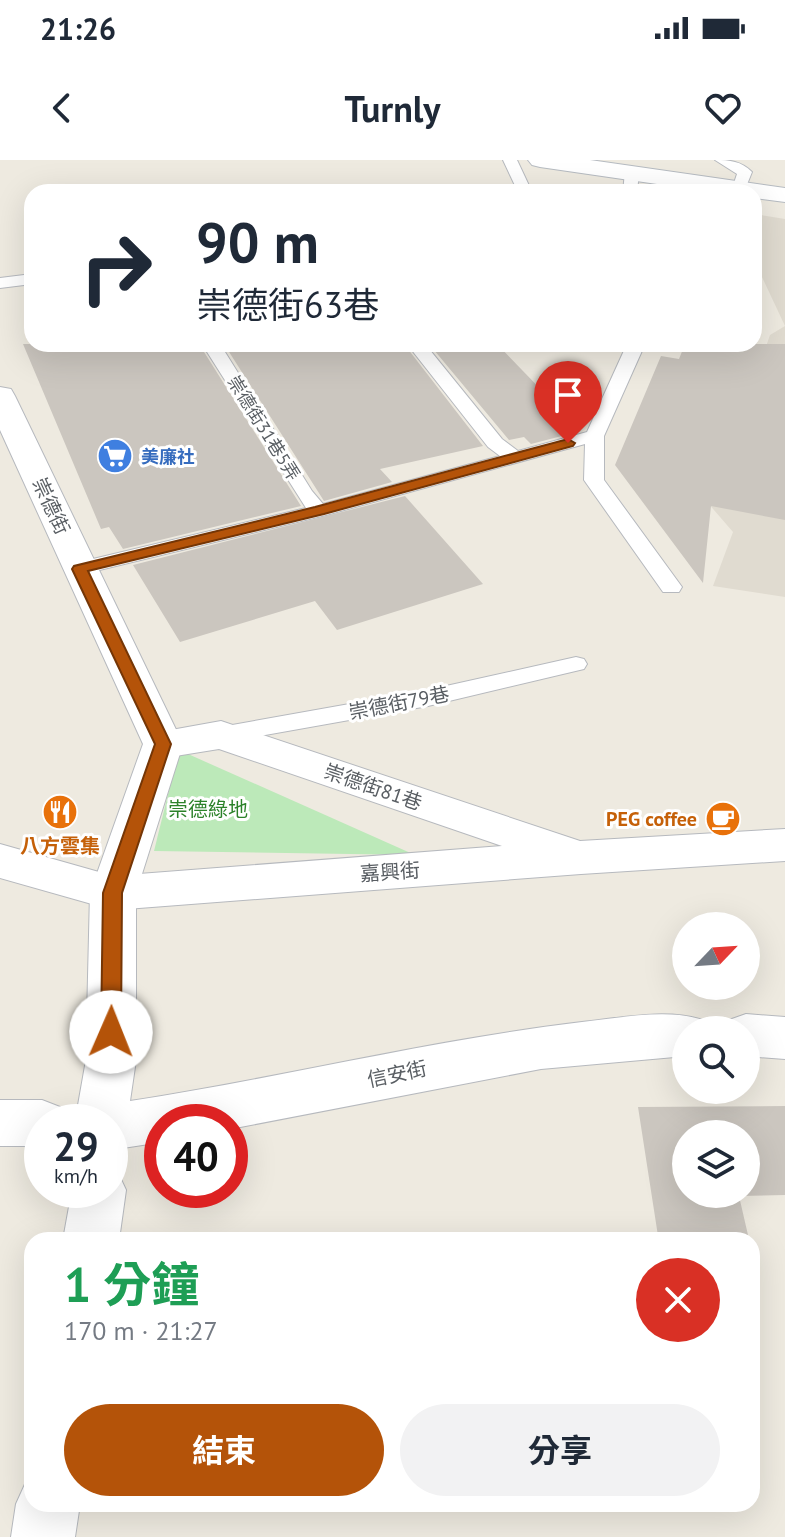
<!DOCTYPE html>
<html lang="zh-TW">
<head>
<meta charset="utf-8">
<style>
  body { margin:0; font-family:"PT Sans","Noto Sans TC",sans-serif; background:#f2f2f3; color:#1f2937; height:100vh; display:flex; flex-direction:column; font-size:30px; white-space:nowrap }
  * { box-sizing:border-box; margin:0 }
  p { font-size:26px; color:#747a83 }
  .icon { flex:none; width:44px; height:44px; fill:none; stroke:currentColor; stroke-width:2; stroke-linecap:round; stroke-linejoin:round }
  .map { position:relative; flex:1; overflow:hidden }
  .side { position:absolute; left:24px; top:1072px; width:736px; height:280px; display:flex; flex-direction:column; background:#fff; border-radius:24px; box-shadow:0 8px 32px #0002 }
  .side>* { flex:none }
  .banner { position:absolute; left:24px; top:24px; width:738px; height:168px; border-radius:24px; box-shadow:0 8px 32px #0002; background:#fff; color:#1f2937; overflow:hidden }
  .needle { width:52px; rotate:65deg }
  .tools { position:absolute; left:672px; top:752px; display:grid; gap:16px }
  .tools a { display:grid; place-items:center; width:88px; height:88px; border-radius:50%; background:#fff; box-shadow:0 8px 32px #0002; font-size:40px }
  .speed { position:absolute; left:24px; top:944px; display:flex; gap:16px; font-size:40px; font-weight:700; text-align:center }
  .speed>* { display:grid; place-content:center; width:104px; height:104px; border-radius:50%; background:#fff; box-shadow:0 8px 32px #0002; line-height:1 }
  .speed small { font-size:20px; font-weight:400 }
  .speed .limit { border:12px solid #d22; background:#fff; color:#111 }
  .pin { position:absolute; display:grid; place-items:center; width:68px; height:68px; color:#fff; margin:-82px -34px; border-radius:50% 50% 50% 0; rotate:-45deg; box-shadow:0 0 8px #0007 }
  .pin .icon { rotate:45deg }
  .me { position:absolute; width:88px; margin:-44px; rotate:1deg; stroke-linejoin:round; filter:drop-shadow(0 0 6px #0008) }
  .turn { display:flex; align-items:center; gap:28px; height:168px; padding:0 40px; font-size:36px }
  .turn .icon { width:104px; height:104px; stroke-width:2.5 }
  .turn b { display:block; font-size:56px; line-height:68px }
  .round { display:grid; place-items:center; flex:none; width:84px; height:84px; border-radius:42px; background:#f2f2f3 }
  .head { display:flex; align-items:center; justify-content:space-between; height:136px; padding:0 40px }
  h1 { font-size:48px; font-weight:700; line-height:60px; color:#1e9e55 }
  .cta { display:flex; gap:16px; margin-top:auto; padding:16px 40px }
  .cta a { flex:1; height:92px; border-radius:48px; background:#b45309; color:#fff; font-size:32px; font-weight:700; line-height:92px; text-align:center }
  .cta a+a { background:#f2f2f3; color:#1f2937 }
  .status { display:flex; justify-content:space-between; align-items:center; height:56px; padding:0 40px; background:#fff; direction:ltr }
  .status svg { height:22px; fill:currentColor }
  header { display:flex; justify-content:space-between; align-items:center; height:104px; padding:0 40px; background:#fff; font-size:36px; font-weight:700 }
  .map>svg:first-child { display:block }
  .education { fill:#e0dbd0 }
  .green { fill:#bce9b9 }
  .building { fill:#cbc6bf; fill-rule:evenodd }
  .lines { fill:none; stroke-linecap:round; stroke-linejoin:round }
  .service-casing { stroke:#b6b9be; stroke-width:2 }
  .minor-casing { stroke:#b6b9be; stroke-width:2 }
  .tertiary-casing { stroke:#b6b9be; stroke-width:2 }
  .secondary-casing { stroke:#b6bbc1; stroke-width:2 }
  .service { fill:#fff; fill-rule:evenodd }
  .minor { fill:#fff; fill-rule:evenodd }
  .tertiary { fill:#fff; fill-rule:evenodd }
  .secondary { fill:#fff; fill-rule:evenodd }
  .route { fill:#b45309; stroke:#753606; stroke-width:2 }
  .labels { text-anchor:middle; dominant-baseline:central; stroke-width:6; stroke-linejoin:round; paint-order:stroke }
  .far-street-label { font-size:18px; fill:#595e63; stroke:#fff }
  .far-shop-label { font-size:18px; font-weight:bold; fill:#366cbe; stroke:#fff; text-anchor:start }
  .street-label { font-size:20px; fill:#595e63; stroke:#fff }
  .park-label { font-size:20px; fill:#2c822a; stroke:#fff }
  .food-label { font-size:20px; font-weight:bold; fill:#c56008; stroke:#fff; text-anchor:end }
</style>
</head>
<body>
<div class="status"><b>21:26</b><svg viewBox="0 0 49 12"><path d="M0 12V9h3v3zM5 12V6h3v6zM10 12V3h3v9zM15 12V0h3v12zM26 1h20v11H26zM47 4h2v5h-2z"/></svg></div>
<header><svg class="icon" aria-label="back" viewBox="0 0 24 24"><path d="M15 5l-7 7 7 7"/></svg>Turnly<svg class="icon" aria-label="heart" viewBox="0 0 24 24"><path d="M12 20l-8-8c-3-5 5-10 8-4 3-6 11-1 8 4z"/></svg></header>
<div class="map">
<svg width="785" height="1377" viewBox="0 0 785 1377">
  <rect width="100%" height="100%" fill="#eeeae0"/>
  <path class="education" d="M754,54L785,59V437L713,426L733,372L688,320L724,308L770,175L785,166L754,100Z"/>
  <path class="green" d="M179,590L415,695L154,691Z"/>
  <g class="building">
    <path d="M23,184H199L301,346L123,389L109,367L101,369Z"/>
    <path d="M224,184H404L483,286L380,309L392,322L324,341Z"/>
    <path d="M429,184H497L581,271L531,284L524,277L509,280Z"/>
    <path d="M685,184H785V360L711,346L703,423L615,305L661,196L679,199Z"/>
    <path d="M405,336L483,424L337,470L315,441L180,482L133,405Z"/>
    <path d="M785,946V1035L739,1036L748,1075L658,1076L638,947ZM686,974H746V1034H686Z"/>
  </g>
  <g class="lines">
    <defs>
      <g id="service">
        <path d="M503,0H517L532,32H518Z"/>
        <path d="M715,0C730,0 741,1 752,12L744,32H734L732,29L737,14Z"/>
        <path d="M632,8L639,12L637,32H623L625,12Z"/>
        <path d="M32,114V124L0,128V118Z"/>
        <path d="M202,184H220L312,331L323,344L500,296L488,287L407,184H425L502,279L518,291L587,272L627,184H645L604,276V320L682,427L679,432H663L584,320L585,284L326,355L79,415L72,414L68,409L72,404L306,348Z"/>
        <path d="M576,497L584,499L587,504L584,509L428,546L221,583L213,581L209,575L213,569L221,567L428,530Z"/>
      </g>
      <path id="minor" d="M221,561L580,681L785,669V701L581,714L113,750L0,718V684L113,716L502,686L219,589L163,598L149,594L143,584L149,574Z"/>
      <g id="tertiary">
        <path d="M0,227L11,229L15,236L183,584L136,733V900L130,941C281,918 430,880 582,862C620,858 667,848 703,860L708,870H686V896L541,909L230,969V962H162V982L110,990V962H75L86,900L90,733L143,584L0,270Z"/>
        <path d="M746,854L785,857V899L746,896V870H724L729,860Z"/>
        <path d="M0,940H42L60,947L68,962H42V986H0Z"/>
        <path d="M110,1010L118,1013L126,1030L119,1080H63L72,1030H110Z"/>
        <path d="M32,1319V1344H80L75,1377H11L16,1344L26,1322Z"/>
      </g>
      <path id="secondary" d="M528,0H590L785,28V42L754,38V32H712L540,7L532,5Z"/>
    </defs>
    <use href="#service" class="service-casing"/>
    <use href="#minor" class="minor-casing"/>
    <use href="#tertiary" class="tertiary-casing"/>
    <use href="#secondary" class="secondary-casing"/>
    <use href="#service" class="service"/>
    <use href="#minor" class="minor"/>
    <use href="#tertiary" class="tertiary"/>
    <use href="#secondary" class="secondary"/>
  </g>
  <path class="route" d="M568,279L575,283L573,286L324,354L88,411L171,584L122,733L121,872L118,878L111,881L104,878L101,872L103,733L155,584L72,409L74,406L315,347Z"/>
  <defs>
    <symbol id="supermarket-disc" viewBox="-11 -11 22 22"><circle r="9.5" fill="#3f7fe0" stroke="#fff"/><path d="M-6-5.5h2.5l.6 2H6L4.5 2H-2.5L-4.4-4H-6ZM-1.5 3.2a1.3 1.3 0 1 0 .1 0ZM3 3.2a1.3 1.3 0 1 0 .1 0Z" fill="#fff"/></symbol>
    <symbol id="restaurant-disc" viewBox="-11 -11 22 22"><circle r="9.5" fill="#e8710a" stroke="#fff"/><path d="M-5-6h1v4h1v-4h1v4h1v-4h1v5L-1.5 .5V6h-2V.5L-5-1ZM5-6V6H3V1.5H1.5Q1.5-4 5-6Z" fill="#fff"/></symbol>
    <symbol id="cafe-disc" viewBox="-11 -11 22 22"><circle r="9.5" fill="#e8710a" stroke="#fff"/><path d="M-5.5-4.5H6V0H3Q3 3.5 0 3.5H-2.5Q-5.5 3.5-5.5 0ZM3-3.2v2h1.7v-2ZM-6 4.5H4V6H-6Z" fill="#fff"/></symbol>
  </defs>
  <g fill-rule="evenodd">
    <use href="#supermarket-disc" x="95" y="276" width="40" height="40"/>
    <use href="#restaurant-disc" x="40" y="632" width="40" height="40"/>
    <use href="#cafe-disc" x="703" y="639" width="40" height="40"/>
  </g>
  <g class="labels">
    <g class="far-street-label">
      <text transform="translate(264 268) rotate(58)">崇德街31巷5弄</text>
    </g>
    <g class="far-shop-label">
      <text x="141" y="296">美廉社</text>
    </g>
    <g class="street-label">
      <text transform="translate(51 346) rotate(65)">崇德街</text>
      <text transform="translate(399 543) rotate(-11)">崇德街79巷</text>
      <text transform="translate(373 627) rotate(19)">崇德街81巷</text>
      <text transform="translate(390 712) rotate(-4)">嘉興街</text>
      <text transform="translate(397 914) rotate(-12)">信安街</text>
    </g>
    <g class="park-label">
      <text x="208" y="649">崇德綠地</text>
    </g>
    <g class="food-label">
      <text x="697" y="659">PEG coffee</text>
      <text x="60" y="686" text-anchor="middle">八方雲集</text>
    </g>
  </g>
</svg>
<div class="tools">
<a><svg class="needle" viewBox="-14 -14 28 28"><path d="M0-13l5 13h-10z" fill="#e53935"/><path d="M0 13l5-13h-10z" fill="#747a83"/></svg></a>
<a><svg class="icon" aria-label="search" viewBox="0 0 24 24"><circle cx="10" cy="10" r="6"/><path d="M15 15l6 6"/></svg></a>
<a><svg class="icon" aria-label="layers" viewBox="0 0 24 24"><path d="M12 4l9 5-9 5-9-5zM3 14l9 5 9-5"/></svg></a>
</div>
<div class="speed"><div>29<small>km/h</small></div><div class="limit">40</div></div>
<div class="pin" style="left:568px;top:283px;background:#d93025"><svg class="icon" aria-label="arrive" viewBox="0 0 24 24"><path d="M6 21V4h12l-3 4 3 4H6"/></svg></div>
<svg class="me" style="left:111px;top:872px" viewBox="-20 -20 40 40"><circle r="19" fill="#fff"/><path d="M0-13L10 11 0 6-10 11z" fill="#b45309"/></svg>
<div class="banner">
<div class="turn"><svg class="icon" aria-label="right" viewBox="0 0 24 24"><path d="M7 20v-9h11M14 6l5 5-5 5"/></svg><div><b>90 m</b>崇德街63巷</div></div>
</div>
<section class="side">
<div class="head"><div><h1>1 分鐘</h1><p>170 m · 21:27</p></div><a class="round" style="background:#d93025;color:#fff"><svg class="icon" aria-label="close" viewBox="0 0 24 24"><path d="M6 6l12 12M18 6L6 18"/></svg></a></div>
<div class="cta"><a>結束</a><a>分享</a></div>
</section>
</div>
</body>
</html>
